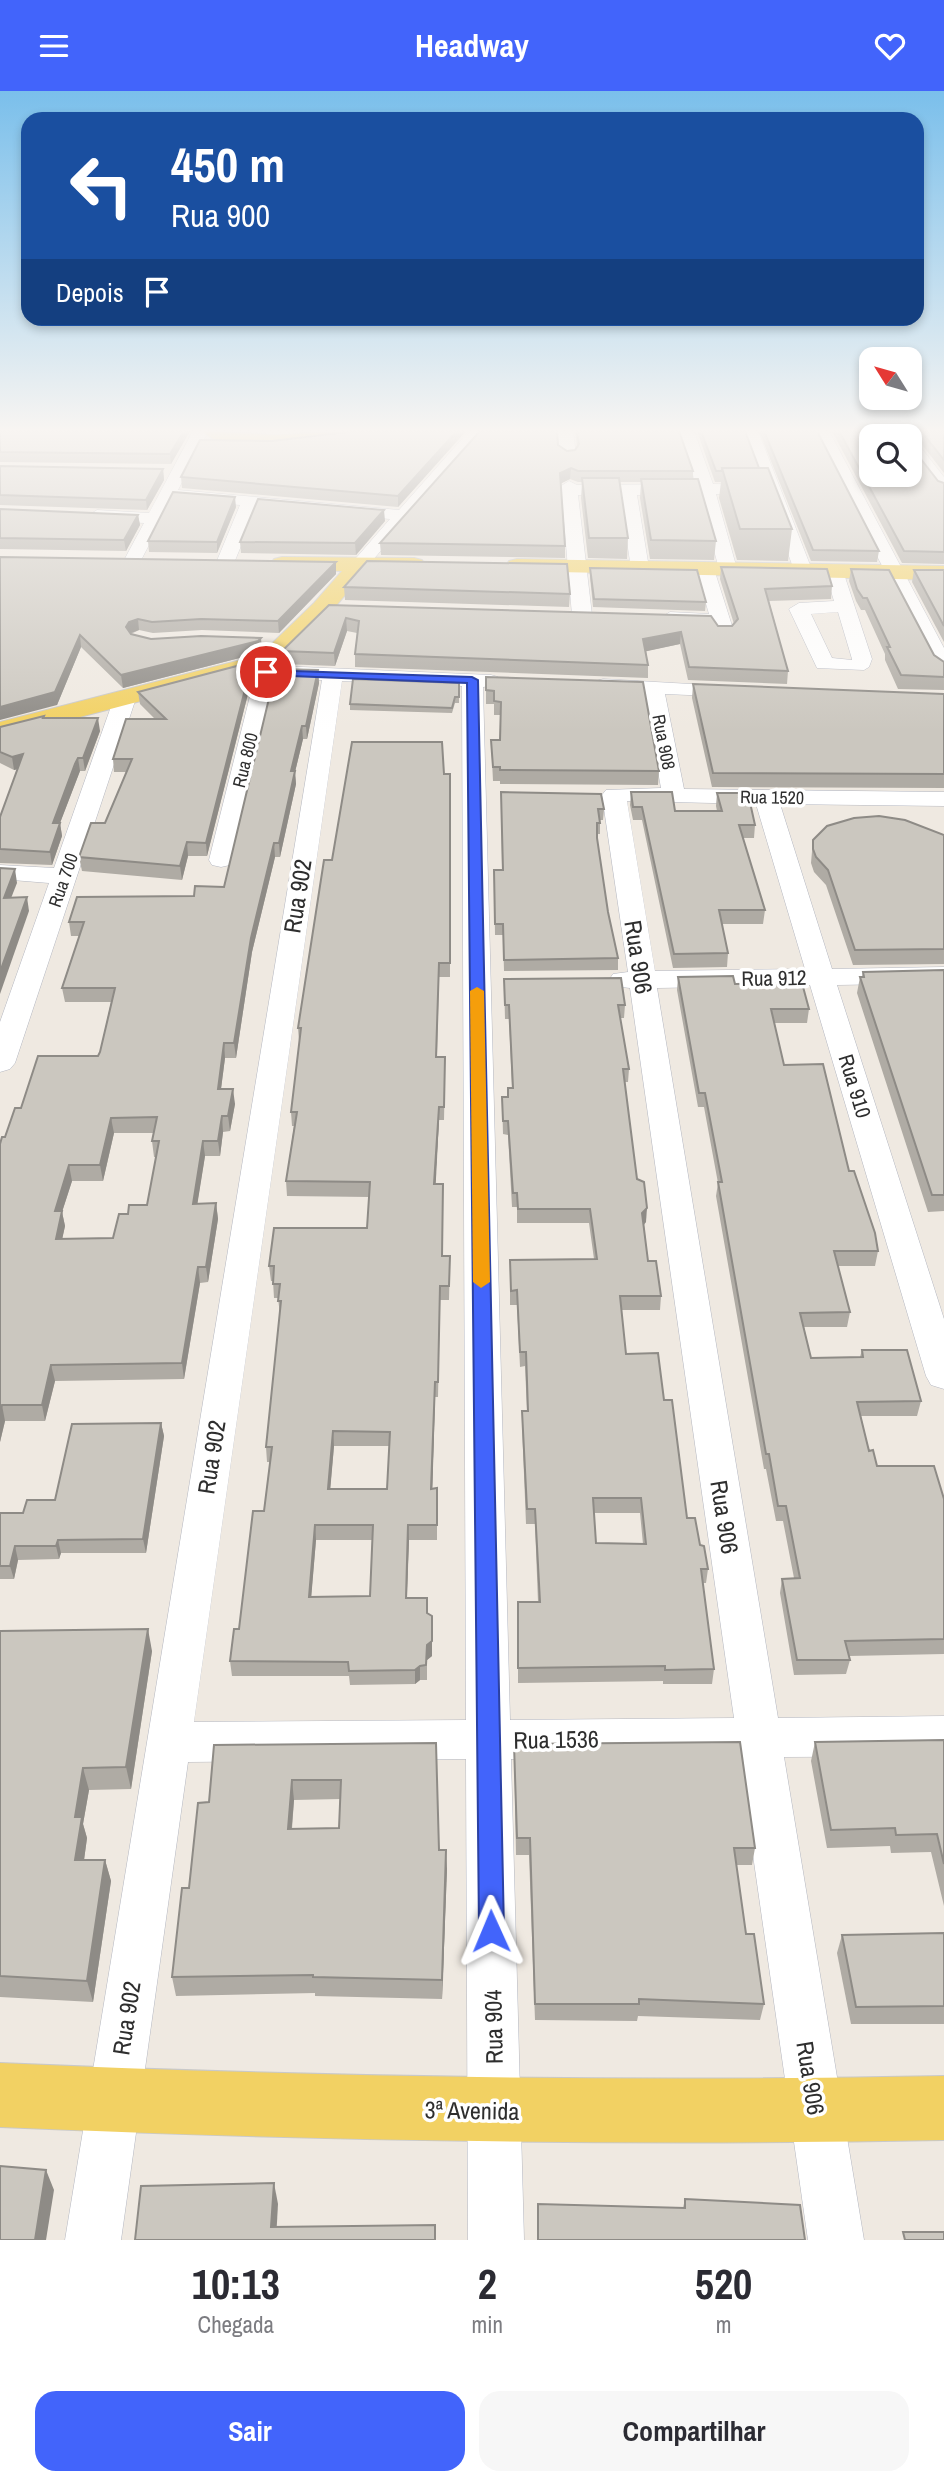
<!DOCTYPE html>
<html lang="pt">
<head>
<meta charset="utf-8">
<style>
  body { margin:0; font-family:"Archivo Narrow",sans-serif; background:#f7f7f7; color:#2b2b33; height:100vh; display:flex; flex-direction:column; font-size:26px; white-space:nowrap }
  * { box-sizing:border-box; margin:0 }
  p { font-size:23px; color:#7c7c81 }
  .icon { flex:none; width:38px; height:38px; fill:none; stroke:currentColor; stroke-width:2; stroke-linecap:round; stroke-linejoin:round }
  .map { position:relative; height:2149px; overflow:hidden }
  .details { display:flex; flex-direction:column; background:#fff; flex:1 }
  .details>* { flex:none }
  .top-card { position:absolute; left:21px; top:21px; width:903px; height:214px; border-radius:21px; box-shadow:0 4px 10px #0003; background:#1a4fa0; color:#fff; overflow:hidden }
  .needle { width:46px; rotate:307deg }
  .fabs { position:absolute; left:859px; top:256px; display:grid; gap:14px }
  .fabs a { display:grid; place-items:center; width:63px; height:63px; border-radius:14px; background:#fff; box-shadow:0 4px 10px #0003; font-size:35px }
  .pin { position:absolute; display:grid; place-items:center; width:60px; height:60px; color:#fff; margin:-30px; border:4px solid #fff; border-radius:50%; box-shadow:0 2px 7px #0007 }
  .me { position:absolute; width:77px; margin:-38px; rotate:359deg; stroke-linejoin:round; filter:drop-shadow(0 0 5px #0008) }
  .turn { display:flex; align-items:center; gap:24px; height:147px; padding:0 35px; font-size:32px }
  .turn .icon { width:91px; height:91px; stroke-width:2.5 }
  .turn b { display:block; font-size:49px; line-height:60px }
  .then { display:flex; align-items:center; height:66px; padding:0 35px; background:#0003; gap:14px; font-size:26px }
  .eta { display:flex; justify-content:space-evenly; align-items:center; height:119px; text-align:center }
  .eta b { font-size:42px; font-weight:700; line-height:49px }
  .primary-button { display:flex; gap:14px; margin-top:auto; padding:14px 35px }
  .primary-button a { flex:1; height:80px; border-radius:21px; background:#4264fb; color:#fff; font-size:28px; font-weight:700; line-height:80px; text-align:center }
  .primary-button a+a { background:#f7f7f7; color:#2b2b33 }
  header { display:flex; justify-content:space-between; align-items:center; height:91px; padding:0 35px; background:#4264fb; color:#fff; font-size:32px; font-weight:700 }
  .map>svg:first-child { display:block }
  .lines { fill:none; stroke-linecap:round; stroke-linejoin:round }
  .minor-casing { stroke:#b4b7c1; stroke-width:1 }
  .major-casing { stroke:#c9c9c9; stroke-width:2 }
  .minor { fill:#fff; fill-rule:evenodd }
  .major { fill:#f2d163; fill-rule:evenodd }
  .wall { fill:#afaba4; fill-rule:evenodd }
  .shaded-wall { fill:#8e8b86 }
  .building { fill:#cbc7bf; stroke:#8e8b86; stroke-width:2; fill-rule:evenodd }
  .route { fill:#4264fb; stroke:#2b41a3; stroke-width:2 }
  .slow { fill:#f59e0b }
  .labels { text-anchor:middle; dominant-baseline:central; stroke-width:7; stroke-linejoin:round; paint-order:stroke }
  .far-street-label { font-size:18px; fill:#2e2e2e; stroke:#fff }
  .street-label { font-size:21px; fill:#2e2e2e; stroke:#fff }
  .near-street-label { font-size:24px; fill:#2e2e2e; stroke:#fff }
</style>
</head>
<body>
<header><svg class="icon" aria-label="menu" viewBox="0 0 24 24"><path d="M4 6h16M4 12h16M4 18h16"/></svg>Headway<svg class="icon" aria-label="heart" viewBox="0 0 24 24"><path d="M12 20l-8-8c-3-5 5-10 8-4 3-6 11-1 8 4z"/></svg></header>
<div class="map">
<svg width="944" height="2149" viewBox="0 0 944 2149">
  <rect width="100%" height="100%" fill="#efe9e1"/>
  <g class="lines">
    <defs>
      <g id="minor">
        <path d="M193,340H208L178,399L399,419L469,340H485L365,478L359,479L350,474L390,428L257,416L234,472L225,477L216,472L240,414L173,408L138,475H126L123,471L144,432L97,429L89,424L97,419L149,422Z"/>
        <path d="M558,340H573L576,364L574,367L568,369L560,364Z"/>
        <path d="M678,340H694L713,393L763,394L743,340H758L812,479L803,484L794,479L766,402L716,403L737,478L728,483L719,478L699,403L637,404L649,477L640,482L631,477L620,404H578L592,524L582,530L575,528L572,524L561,395L569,390L577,394L696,393Z"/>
        <path d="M813,340H829L944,557V582L937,580L934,576Z"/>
        <path d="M910,347L915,349L944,386V402L938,400L910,363Z"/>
        <path d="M705,473L714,478L734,541L731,545H717L712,534L670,533L660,527L670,521L709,523L696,478Z"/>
        <path d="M834,475L843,480L872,568L869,576L864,579L817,577L789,518L799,512L834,510L825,480ZM838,521L852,568V569L832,567L811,523Z"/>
        <path d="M269,563L276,565L279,569L278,575L491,584L498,586L501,590L498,594L483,596L510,1629L734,1627L630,897L613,895L609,889L613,883L628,881L602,704L606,699L661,697L644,602L596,598L593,594L596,590L603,588L743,596L746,600L743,604L736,606L665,603L684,698L944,701V715L780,713L832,878L944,876V892L837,894L944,1228V1298L931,1294L926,1285L810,894L657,897L778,1627L944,1625V1665L784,1666L864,2149H808L739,1666L511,1668L524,2149H468L466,1668L188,1671L121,2149H65L322,589L275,588L233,769L230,774L221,776L212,774L209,769L259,569L262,565ZM342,590L462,595L466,1629L194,1631ZM627,710L756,713L805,878L655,880Z"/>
        <path d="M125,601L132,603L136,607L15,972L10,978L0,981V931L49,792L0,788V774L54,777L114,607L118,603Z"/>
      </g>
      <g id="major">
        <path d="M203,340L275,344L359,340L357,344C326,354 225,367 203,340Z"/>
        <path d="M282,466L414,467L422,469L425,474L422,479L414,481L365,480L330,522L278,574L0,647V631L260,564L314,512L342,480L274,478L271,473L274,468Z"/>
        <path d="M517,468L944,475V489L509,480L506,475L509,470Z"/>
        <path d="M0,1972C315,1986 629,1991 944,1985V2049C629,2055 315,2050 0,2036Z"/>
      </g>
    </defs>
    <use href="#minor" class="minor-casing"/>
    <use href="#major" class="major-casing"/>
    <use href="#minor" class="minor"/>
    <use href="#major" class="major"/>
  </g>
  <g class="wall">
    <path d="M0,340H190L171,373L0,371Z"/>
    <path d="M466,340L398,416L182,397L181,386L272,350Z"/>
    <path d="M575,340H679L693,380V388L716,450L714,469L650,468L640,407L641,391H619L628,447L627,468L588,467L581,407L582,391H578L570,388L561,392L565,455V467L381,464L380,452L558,354L567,360L575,359L577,355Z"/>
    <path d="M697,340H745L759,377L792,438L788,470L737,469L719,407L721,391H715Z"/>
    <path d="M759,340H817L879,460L877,471L811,470Z"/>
    <path d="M832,340H944V382L917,347L910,345H872L938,390L944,392V473L902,472Z"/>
    <path d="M0,375L163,378L164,389L147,419L0,414Z"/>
    <path d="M236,416L217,462L149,461L148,450Z"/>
    <path d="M0,418L138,424L140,434L126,460L0,458Z"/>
    <path d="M385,430L356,464L241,462L240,451Z"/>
    <path d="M0,466L336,471V483L279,542L202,539L153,542L139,539L131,543L151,548L262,559L259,562L123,597L81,556L57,614Z"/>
    <path d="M721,476L832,495L831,508L769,510L788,580L787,593L688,589L680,553L646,560L648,574V587L355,576V563L357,542L347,540L335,575L283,573L282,560L329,514L732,535L734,533L720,488Z"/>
    <path d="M590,477L706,511L705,520L593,516L590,486Z"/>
    <path d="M851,478L934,564L944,571V599L898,598L885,569V563L865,519H861L856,510L849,490Z"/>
    <path d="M914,479H944V551L912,491Z"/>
    <path d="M344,496L570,503L569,516L345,509Z"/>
    <path d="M318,579L319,592L307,648H303L295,681L296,693L280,766H275L252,861L236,967H225L221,998L235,1013L230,1040L223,1041L220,1065H205L197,1113L216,1112L218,1128L208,1191L200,1192L184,1288L55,1290L45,1330H5L0,1351V1053L5,1046L21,1017L98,965L100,961L111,911H65L62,897L79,845H71L69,831L194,805L224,796ZM114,1042H154L152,1050L154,1066H156L147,1114L128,1123L113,1147L62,1148L65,1135L62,1121L72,1090H103Z"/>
    <path d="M253,583L207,765H188L182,789L82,780L79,766L105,732L127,681H114L113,668L155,628L140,613L138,601Z"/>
    <path d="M486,586L659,680L658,694L500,693V690H493L491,649H500L501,624H494V613H486Z"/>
    <path d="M459,592V612H455L452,622L350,619V613Z"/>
    <path d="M693,593L944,603V697L712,696L692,607Z"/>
    <path d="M45,627L100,640L85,680H80L60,732L62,745L52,774L0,772V726L18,678L14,679L0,672V636Z"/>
    <path d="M444,683H450V886H439L437,966L445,980L444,1029H439L435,1093L442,1165H450L449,1209H440L438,1306H435L432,1398L437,1397V1449H409L407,1507L427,1522L432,1565L427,1569V1589H420L415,1593L350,1594L349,1585H232L230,1570L239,1538L264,1420L270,1371H267L266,1356L280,1224L278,1207H274L273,1190H271L269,1175L367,1137L369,1106L287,1105L286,1090L294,1035H292L291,1021L300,950H299L298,937L332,769ZM334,1355H389L387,1398H330ZM316,1449H372L370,1505L311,1506Z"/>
    <path d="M501,701L604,718L603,729H600V743H597V747L608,821L618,867V879L504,880L503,844H495L494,779H502Z"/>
    <path d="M631,701L675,720H717L716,715L717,702L739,706L755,734L754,747H743L765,819L763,833H722L728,862L727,876L673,877L642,729H633L630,714Z"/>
    <path d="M944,744V873L853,874L826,794L814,781L811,772L813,749Z"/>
    <path d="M944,879V1120L928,1121L857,902L860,886H862L863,881Z"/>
    <path d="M678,886L735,893L809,918L807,932H774L784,974L849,1080L878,1160L875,1175H838L850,1221L847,1236H804L811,1267L860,1266L862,1259L921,1310L917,1325H861L869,1360L877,1375L944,1408V1563L849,1565L850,1569L846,1583L794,1584L780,1502L782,1488L794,1487L783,1430H776L766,1378H764L716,1105L718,1092L704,1016H698L677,899Z"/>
    <path d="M504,888L625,914L624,927H620L629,978L628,991H625L637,1088L646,1131L644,1134L648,1170L661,1205L660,1219H621L626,1263L664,1309L687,1427L700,1454L708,1478L706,1492H703L714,1578L712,1593H663V1590L518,1592V1526L538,1511L535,1433H526L522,1334V1320H527L525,1275L520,1276L517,1214H510V1169L594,1168L589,1132H517V1116H512L508,1044L503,1043L502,1006H508L512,997L509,928H505ZM594,1422H640L643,1453L596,1452Z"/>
    <path d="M161,1332L164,1345L146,1462H61L59,1468L18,1469L14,1488H0V1422H23L55,1409Z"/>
    <path d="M0,1540L152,1560L131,1698L89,1699L83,1733L87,1747L84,1769H105L111,1790L93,1911L0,1906Z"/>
    <path d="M944,1649V1815L931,1761L891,1762L890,1755L827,1757L811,1670L815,1651Z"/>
    <path d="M436,1652L439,1759L447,1778L442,1908L315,1905V1902L176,1905L172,1886L189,1797L209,1711ZM340,1708L339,1737L292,1738L294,1709Z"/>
    <path d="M514,1653L755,1757L752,1774H736L746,1843L764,1913L760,1929L638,1925L637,1930L535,1929L529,1764H516Z"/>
    <path d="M944,1842V1933H851L837,1862L842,1844Z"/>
    <path d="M685,2108L805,2149H537L538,2113L683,2117Z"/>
  </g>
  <g class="shaded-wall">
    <path d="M184,340H190L171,373L170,363Z"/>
    <path d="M457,340H466L398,416V405Z"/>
    <path d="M571,377L570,388L560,393V382Z"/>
    <path d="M163,378L164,389L147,419L146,409Z"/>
    <path d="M235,406L236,416L217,462V451Z"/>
    <path d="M384,419L385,430L356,464L355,452Z"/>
    <path d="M138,424L140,434L126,460L124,449Z"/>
    <path d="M336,471V483L279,542L278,530Z"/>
    <path d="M346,527L347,540L335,575L334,562Z"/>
    <path d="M138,528L139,539L131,542L126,536L129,531Z"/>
    <path d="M681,541L680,553L643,561V548Z"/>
    <path d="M80,544L81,556L57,614L0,629V616Z"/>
    <path d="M261,547L262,559L259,562L123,597L121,584Z"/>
    <path d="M252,571L253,583L207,765L206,752Z"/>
    <path d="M318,579L319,592L307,648L306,635Z"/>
    <path d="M98,627L100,640L85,680L83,667Z"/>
    <path d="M302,635L303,648L295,681L296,693L280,766L279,752L291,680Z"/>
    <path d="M23,663L26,676L14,679L12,666Z"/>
    <path d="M78,667L80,680L60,732L62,745L52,774L50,761L53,732Z"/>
    <path d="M187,751L188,765L182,789L180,775Z"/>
    <path d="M274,752L275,766L252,861L236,967L234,952L251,847Z"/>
    <path d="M15,778L17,792L6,820L4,807Z"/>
    <path d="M27,806L29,820L0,903V881Z"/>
    <path d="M224,952L225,967L219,1013L218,998Z"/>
    <path d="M233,998L235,1013L230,1040L228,1025Z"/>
    <path d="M439,1016V1029L435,1107L434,1093Z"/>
    <path d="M222,1025L223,1041L220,1065L218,1050Z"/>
    <path d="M111,1027L114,1042L103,1090L100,1074Z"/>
    <path d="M203,1050L205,1065L195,1128L193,1113Z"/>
    <path d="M69,1074L72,1090L62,1121L65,1135L59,1163L56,1148L55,1120Z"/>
    <path d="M216,1112L218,1128L208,1191L206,1176Z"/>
    <path d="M647,1117L646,1131L641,1136L642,1122Z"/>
    <path d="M198,1176L200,1192L184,1288L182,1272Z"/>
    <path d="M51,1274L55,1290L45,1330L42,1314Z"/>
    <path d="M435,1291V1306L432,1412L431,1398Z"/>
    <path d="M2,1314L5,1330L0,1351V1320Z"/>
    <path d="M161,1332L164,1345L146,1462L143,1448Z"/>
    <path d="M333,1340L334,1355L329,1413L328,1398Z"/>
    <path d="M315,1434L316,1449L310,1521L309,1506Z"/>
    <path d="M408,1434L409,1449L406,1522V1507Z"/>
    <path d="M58,1449L61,1462L59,1468L56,1455Z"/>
    <path d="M15,1455L18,1469L14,1488L10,1475Z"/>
    <path d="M432,1525V1565L427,1569V1589V1554Z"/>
    <path d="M148,1538L152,1560L131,1698L126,1676Z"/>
    <path d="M420,1575V1589L415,1593V1579Z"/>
    <path d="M83,1677L89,1699L83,1733L87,1747L81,1791L75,1769V1726Z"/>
    <path d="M292,1689L294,1709L290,1757L288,1738Z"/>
    <path d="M446,1759L447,1778L442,1908V1889Z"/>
    <path d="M105,1769L111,1790L93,1911L87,1890Z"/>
    <path d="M46,2079L54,2099L46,2149H35Z"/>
    <path d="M274,2092L278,2113L276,2149L271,2136Z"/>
  </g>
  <g class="building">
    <path d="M0,340H184L170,363L0,361Z"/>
    <path d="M356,340H457L398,405L181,386L200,349L272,350Z"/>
    <path d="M480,340H557L558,354L567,360L575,359L579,353L577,340H679L693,380H578L571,377L560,382L565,455L380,452Z"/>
    <path d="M701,340H745L759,377H722V380H716Z"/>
    <path d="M764,340H817L879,460L813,459Z"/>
    <path d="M839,340H910V345H872V383H910V354L938,390L944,392V461L904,460Z"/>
    <path d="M921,340H944V369Z"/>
    <path d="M0,375L163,378L146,409L0,404Z"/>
    <path d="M722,377H768L792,438H740Z"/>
    <path d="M582,387H619L628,447H589Z"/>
    <path d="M641,388H698L716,450L651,449Z"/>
    <path d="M173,401L235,406L217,451L148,450Z"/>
    <path d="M258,408L384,419L355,452L240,451Z"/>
    <path d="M0,418L138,424L124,449L0,447Z"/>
    <path d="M0,466L336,471L278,530L201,528L152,531L138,528L129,531L126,536L131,543L151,548L201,545L261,547L258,550L121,584L80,544L55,601L0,616Z"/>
    <path d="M367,470L567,473L570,503L344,496Z"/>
    <path d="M721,476L827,478L832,495L765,498L788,580L689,576L681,541L643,548L648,574L355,563L359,530L346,527L334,562L282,560L329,514L711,525L718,535H732L738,528Z"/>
    <path d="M590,477L697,479L706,511L594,508Z"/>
    <path d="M851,478L889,479L934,564L944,571V586L901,584L887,556H890L867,507H863L857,498Z"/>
    <path d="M914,479H944V535Z"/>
    <path d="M252,571L206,752L187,751L180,775L79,766L91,732H105L132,668H113L126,628H166L138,601Z"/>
    <path d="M276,578L318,579L306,635H302L291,680H295L279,752H274L251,847L234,952H224L218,998H233L228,1025H222L218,1050H203L193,1113L216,1112L206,1176H198L182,1272L51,1274L42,1314H2L0,1320V1053L2,1046H5L15,1017H21L38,965H98L100,961L115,897H62L84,831H69L77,806L194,805L195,795L224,796ZM157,1026L152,1050H159L147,1114H129L128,1123H119L113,1147L56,1148L62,1120H55L69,1074H100L111,1027Z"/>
    <path d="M486,586L643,591L659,680L500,679V676H493L491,649H500L501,611L494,610V600L486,599Z"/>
    <path d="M353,588L459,592V606H455L452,617L350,613Z"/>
    <path d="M693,593L944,603V683L713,682Z"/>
    <path d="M44,625L43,627H98L83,667H78L75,673L53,732H60L50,761L0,758V726L23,663L12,666L0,661V636Z"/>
    <path d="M352,651H442L444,683H450V872H439L436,966H445L444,1016H439L434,1093H443L442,1165H450L449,1195H440L438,1291H435L431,1398L437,1397V1434H408L406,1507H427V1522L432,1525V1550L427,1554L426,1574L420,1575L415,1579L349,1580L348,1571L230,1570L234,1538H239L253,1420H264L272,1356H266L281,1210H278L280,1193H273L274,1175H269L274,1137H367L370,1091L286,1090L297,1021H291L301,937H298L324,769H332ZM333,1340L390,1341L387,1398H328ZM315,1434H373L370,1505L309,1506Z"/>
    <path d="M501,701L601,703L604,718H598L600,732H597V747L608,821L618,867L504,869L503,833H495L494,779H503Z"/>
    <path d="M631,701H672L675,720H722L717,702H740L739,706L749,707L755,734H739L765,819H719L728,862L674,863L642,716H633Z"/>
    <path d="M879,725L905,729L944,744V858L855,859L828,779L816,766L813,758V749L827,735L854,727Z"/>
    <path d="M0,777L15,778L4,807L27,806L0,881Z"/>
    <path d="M944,879V1104H932L860,886H864L863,881Z"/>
    <path d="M733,885L735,893L802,892L809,918H771L784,974L823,973L849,1080H854L875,1142L878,1160H834L850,1221L800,1222L811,1267L863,1266L862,1259H907L921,1310L857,1311L869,1360L873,1359L877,1375H934L944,1408V1548L845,1550L850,1569H797L782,1488L800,1487L786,1415H778L769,1363H766L718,1091H722L705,1002H699L678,886Z"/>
    <path d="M621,887L625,914H618L629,978H623L637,1088L644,1091L647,1117L642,1122L648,1170H656L661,1205H620L626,1263L658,1262L664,1309H672L687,1427H695L700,1454L704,1455L708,1478H701L714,1578L665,1579V1575L518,1577V1511H540L535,1418H527L522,1320H528L526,1261H520L517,1199L511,1200L510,1169L597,1168L590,1118H518L517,1102H513L508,1030H503L502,1006H508V997H513L509,914H505L504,888ZM593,1407H641L646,1453L596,1452Z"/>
    <path d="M161,1332L143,1448L58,1449L56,1455H15L10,1475H0V1422H23L27,1409H55L72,1333Z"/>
    <path d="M148,1538L126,1676L83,1677L75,1726H82L75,1769H105L87,1890L0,1885V1540Z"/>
    <path d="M944,1649V1773L937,1743L896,1744L895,1737L831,1739L815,1651Z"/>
    <path d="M740,1651L755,1757H734L746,1843H754L764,1913L639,1908V1913H535L530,1747H517L514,1653Z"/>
    <path d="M436,1652L439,1759H446L442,1889L313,1886V1884L172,1886L182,1797H189L198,1712L209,1711L214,1654ZM292,1689H341L339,1737L288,1738Z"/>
    <path d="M944,1842V1915L856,1916L842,1844Z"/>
    <path d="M0,2075L46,2079L35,2149H0Z"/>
    <path d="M274,2092L271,2136L435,2134V2149H135L141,2095Z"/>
    <path d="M685,2108L800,2114L805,2149H538V2113L685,2117Z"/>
    <path d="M903,2141H944V2149H905Z"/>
  </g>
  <linearGradient id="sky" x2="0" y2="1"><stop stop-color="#7abfeb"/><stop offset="0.53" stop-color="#f8f5f2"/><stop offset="1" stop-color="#f8f5f2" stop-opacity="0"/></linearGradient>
  <rect width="944" height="640" fill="url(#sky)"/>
  <path class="route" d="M263,579L472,586L478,589L504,1840L500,1849L491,1852L483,1849L479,1840L467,592L266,584L263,583Z"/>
  <path class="slow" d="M477,896L484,900L490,1191L481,1197L473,1191L470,900Z"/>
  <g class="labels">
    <g class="far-street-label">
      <text transform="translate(664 651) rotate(79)">Rua 908</text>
      <text transform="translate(245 669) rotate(-76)">Rua 800</text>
      <text transform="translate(772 706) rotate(1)">Rua 1520</text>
      <text transform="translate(63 789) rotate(-71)">Rua 700</text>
    </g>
    <g class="street-label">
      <text transform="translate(774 887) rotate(-1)">Rua 912</text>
      <text transform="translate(855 995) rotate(73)">Rua 910</text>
    </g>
    <g class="near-street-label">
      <text transform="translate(297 805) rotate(-81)">Rua 902</text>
      <text transform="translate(639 866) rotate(81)">Rua 906</text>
      <text transform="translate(211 1366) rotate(-81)">Rua 902</text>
      <text transform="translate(725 1426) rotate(81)">Rua 906</text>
      <text transform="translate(556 1648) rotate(-1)">Rua 1536</text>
      <text transform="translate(126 1927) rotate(-81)">Rua 902</text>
      <text transform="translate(493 1936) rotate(-91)">Rua 904</text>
      <text transform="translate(811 1987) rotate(81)">Rua 906</text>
      <text transform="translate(472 2019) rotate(1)">3ª Avenida</text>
    </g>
  </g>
</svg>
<div class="fabs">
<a><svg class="needle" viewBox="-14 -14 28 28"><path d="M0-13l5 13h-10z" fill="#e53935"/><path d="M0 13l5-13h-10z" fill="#7c7c81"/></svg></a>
<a><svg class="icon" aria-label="search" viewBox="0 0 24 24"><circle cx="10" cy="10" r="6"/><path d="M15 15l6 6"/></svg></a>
</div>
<div class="pin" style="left:266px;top:581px;background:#d93025"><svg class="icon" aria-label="arrive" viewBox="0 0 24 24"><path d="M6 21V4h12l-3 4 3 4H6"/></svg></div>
<svg class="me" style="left:491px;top:1840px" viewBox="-20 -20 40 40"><path d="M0-17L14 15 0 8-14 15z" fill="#4264fb" stroke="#fff" stroke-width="4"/></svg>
<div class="top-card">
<div class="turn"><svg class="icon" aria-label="left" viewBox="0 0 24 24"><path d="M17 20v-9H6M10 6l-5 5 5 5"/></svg><div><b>450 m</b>Rua 900</div></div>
<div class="then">Depois<svg class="icon" aria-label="arrive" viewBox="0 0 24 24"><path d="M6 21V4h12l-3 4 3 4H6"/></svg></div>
</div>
</div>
<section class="details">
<div class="eta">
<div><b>10:13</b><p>Chegada</p></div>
<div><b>2</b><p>min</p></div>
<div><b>520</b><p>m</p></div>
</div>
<div class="primary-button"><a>Sair</a><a>Compartilhar</a></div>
</section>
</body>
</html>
